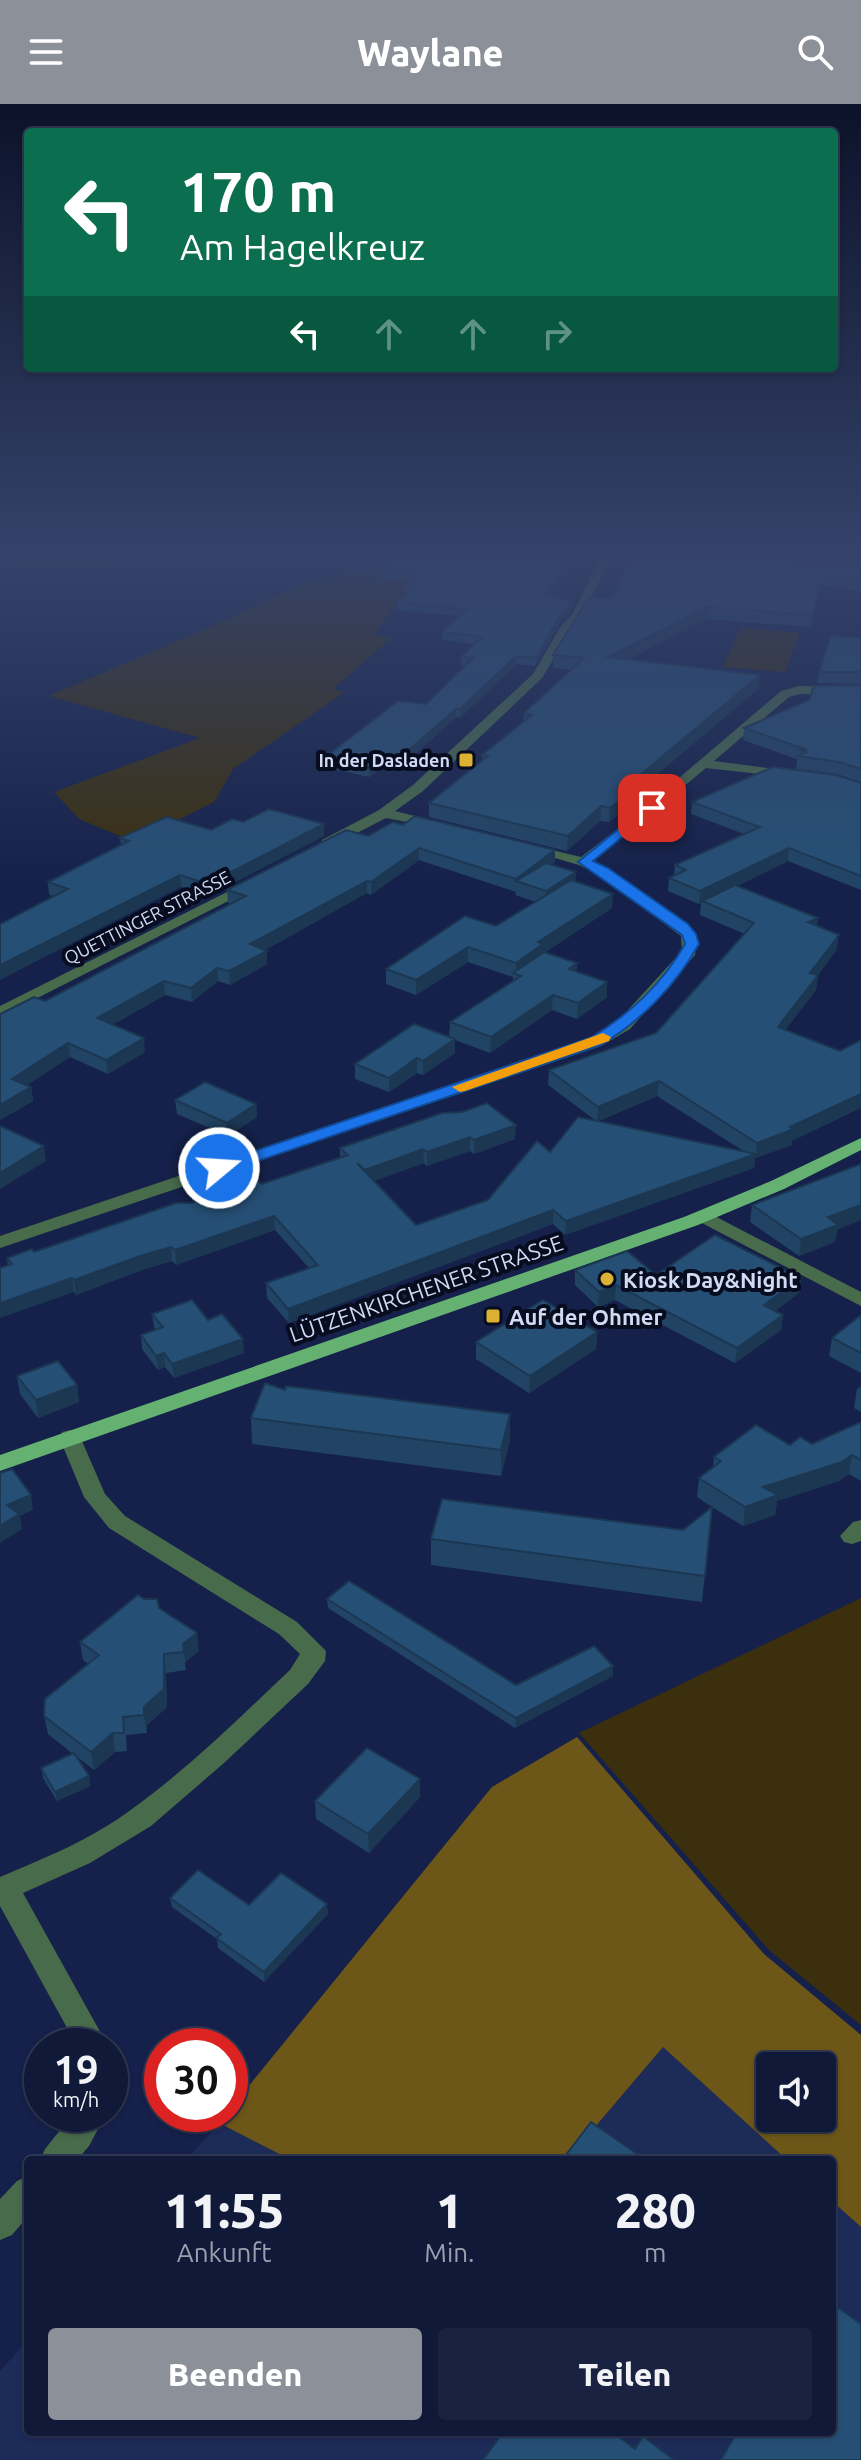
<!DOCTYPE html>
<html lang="de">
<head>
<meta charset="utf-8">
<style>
  body { margin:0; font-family:Ubuntu,sans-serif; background:#192240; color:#f1f3f6; height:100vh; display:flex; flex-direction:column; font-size:30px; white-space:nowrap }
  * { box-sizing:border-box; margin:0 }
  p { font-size:26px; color:#9ca0ae }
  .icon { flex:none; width:44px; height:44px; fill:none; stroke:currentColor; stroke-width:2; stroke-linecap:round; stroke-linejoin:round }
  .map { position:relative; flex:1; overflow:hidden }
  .panel { position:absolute; left:24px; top:2052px; width:812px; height:280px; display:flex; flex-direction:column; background:#101938; border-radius:8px; box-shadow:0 2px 6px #0004,0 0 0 2px #303853 }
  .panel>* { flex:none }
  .hud { position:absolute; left:24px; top:24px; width:814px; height:244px; border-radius:8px; box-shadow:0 2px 6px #0004,0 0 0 2px #303853; background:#0b6e4f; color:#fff; overflow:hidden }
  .controls { position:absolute; left:756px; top:1948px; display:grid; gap:16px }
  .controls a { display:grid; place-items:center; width:80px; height:80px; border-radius:8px; background:#101938; box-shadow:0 2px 6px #0004,0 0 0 2px #303853; font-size:40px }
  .speed { position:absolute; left:24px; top:1924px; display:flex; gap:16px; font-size:40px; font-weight:700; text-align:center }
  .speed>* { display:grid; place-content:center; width:104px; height:104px; border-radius:50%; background:#101938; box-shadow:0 2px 6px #0004,0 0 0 2px #303853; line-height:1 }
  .speed small { font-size:20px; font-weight:400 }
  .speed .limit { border:12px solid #d22; background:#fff; color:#111 }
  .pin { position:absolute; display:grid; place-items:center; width:68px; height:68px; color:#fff; margin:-34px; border-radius:16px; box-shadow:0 4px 12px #0006 }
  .me { position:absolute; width:88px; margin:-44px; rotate:72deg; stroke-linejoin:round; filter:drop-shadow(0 0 6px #0008) }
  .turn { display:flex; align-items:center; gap:28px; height:168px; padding:0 24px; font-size:36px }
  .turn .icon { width:104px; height:104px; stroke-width:2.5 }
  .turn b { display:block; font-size:56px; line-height:68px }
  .lanes { display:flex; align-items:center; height:76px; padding:0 24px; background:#0003; justify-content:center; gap:40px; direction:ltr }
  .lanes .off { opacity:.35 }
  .eta { display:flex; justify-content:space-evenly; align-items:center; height:136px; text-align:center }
  .eta b { font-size:48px; font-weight:800; line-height:56px }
  .primary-button { display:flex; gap:16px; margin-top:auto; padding:16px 24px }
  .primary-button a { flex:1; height:92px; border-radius:8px; background:#8c9099; color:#fff; font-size:32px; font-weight:800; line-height:92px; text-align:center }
  .primary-button a+a { background:#192240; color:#f1f3f6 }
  header { display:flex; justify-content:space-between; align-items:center; height:104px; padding:0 24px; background:#8c9099; color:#fff; font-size:36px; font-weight:800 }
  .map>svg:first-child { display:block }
  .built { fill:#1d2b59 }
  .green { fill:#3b2f0e }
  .forest { fill:#6d5718; fill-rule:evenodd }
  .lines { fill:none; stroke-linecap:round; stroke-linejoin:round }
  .minor { fill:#486b4c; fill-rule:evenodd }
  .major { fill:#65b172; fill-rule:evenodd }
  .wall { fill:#214465; fill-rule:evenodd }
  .shaded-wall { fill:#1b3752 }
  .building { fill:#264f75; stroke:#1b3752; stroke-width:2 }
  .route { fill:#1a73e8; stroke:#114b97; stroke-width:2 }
  .slow { fill:#f59e0b }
  .poi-dot { fill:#ddb133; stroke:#070c1e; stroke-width:3 }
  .labels { text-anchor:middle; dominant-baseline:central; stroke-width:8; stroke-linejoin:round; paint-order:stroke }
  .far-poi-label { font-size:18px; font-weight:bold; fill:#d0daf5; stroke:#070c1e; text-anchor:end }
  .far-street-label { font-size:18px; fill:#d0daf5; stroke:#070c1e }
  .poi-label { font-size:22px; font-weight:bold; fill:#d0daf5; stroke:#070c1e; text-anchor:start }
  .street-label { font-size:22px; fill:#d0daf5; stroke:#070c1e }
</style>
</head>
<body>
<header><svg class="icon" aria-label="menu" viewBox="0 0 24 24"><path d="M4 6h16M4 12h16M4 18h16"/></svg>Waylane<svg class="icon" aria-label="search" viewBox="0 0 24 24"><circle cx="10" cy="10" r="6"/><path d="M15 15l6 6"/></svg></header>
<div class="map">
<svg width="861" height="2356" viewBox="0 0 861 2356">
  <rect width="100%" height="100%" fill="#15214a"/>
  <g class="built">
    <path d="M663,1943L787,2056H567Z"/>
    <path d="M219,2019L291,2056H186Z"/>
    <path d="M832,2097L861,2123V2356H0V2267L28,2236V2328H832Z"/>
  </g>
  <g class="green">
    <path d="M0,450H124L92,465L31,462L0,455Z"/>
    <path d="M425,460L374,531L391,534L333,585L345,588L233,665L214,698L134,738L79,715L54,688L200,634L49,592L210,523L311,475Z"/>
    <path d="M740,524L800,529L785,568L723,563Z"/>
    <path d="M861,1494V1921L769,1846L579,1629Z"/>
  </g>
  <path class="forest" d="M577,1633L764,1850L861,1931V2123L832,2097V2056H787L663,1943L567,2056H291L219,2019L226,2010H230V2005L492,1683ZM770,1962H822V2014H770Z"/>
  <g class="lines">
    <g class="minor">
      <path d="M602,450H646L662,454L657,457L611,453L582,512L572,524L542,574L423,687L395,707L439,718V724L386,714L332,742H322V736L379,706L413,681L533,570L561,522L572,511Z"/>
      <path d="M799,582L861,583V591L800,590L789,593L714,657L791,667L798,671L796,674L706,664L594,757L608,764L697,830L695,851L630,925L601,942L0,1144V1132L589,934L618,917L682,847L681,832L598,770L579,761L524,745L531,741L581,753L632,714L781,587Z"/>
      <path d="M249,777L254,778V784L0,913V902Z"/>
      <path d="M705,1107L861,1188V1202L698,1117L695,1113Z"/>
      <path d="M70,1326L78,1328L105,1390L125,1412L297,1518L326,1547L325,1557L308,1580L224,1659L151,1722L90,1759L23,1789L108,1942H77L0,1802V1773C45,1754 92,1735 132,1705C189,1664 239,1614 290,1566L300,1550L279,1530L109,1424L84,1393L59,1333L62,1328Z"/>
      <path d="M861,1416V1437L852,1440L844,1438L840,1432L853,1418Z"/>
      <path d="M73,2010H106L89,2042L77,2056H40L45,2045Z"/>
      <path d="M28,2072V2112L12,2131L0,2136V2095L17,2077Z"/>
    </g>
    <path class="major" d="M861,1034V1046L784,1085L698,1121L0,1367V1351L684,1113L771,1077Z"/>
  </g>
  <g class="wall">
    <path d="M574,450L549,491L561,492L560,495L572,504L558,521L535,562L516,560L460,614L456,613L404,660L394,667L382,664L369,673L324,663V654L426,600L465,561H461V553L474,540L442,536V528L458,512L397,506V498L408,490L404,489V482L411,476L377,473V466Z"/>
    <path d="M632,450H861V487L821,481L811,523L706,515L627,556L759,584L636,688L635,697L609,718L600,717L567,747L429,713V699L482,657V651L523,618L524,609L572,566L553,564V551L612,495Z"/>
    <path d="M861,534V580L817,579L819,568Z"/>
    <path d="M861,581V678L837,670L796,665L797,655L743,636L744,624Z"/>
    <path d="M861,679V786L788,757L737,782L817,822L837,845L818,871L816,886L785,926L792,1041L755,1054L754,1064L565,1131L553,1120L289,1219L267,1194L266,1179L309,1164L275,1126L176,1161L172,1157L142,1166L76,1191L74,1188L8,1162L7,1154L34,1148L191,1099L262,1080L340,1053V1044L442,1009L515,1035L474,1050L470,1047L427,1062L424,1059L374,1077L416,1121L488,1096L550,1048L595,1016L548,981L549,966L656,929L745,830L700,811L701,799L699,800L668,787L669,774L674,772L675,761L744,730L691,710L692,698ZM657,992L745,1048L599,1017Z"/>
    <path d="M243,718L324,732L208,792L181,783L54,792L49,791L48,778L121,741L120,734L211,726Z"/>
    <path d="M368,732L555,758L552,761L576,768L575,778L612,804L544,849L577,859V868L607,878V893L577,915L552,906L490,949L455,936V949L423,971L417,969L389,988L355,975V960L449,933L450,918L513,877V873L468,858L416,891L386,880V865L496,822L536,798L515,791L516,788L419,756L371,791L367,789L265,846L267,860L230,881L218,877L192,898L165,891L112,921L145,948L108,970L70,953L27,981L31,983L33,997L0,1016V910L45,897L231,800L228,799L227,786Z"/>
    <path d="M175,996L256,1000L257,1013L228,1032L177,1010Z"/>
    <path d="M752,1101L837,1126L835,1138L799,1152L750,1118Z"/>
    <path d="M575,1166L656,1171L801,1174L799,1189L775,1207L783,1211L781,1226L735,1259L615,1196L598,1203L575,1181Z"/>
    <path d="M152,1210L244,1249L174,1274L165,1263L158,1266L142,1245L141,1231L155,1226L154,1223Z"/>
    <path d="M861,1211V1269L829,1252L832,1234Z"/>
    <path d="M597,1228L596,1245L529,1289L476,1255V1238Z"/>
    <path d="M17,1272L77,1281L79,1298L38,1314L20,1290Z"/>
    <path d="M861,1282V1308L854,1304L857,1285Z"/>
    <path d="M285,1286L510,1310V1336L501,1372L252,1340L251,1314Z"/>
    <path d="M861,1318V1377L849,1370L839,1377L777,1397L775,1411L743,1422L712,1403L702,1498L431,1461V1435L683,1426L712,1403L697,1393L699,1374L713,1363L714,1353L790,1341L812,1340Z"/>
    <path d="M327,1495L516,1581L613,1572L515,1624L328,1504Z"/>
    <path d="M159,1504L199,1547L185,1558L186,1566L166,1569L167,1603L147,1621V1629L126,1631L127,1647L115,1648L94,1666L76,1652L89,1672L90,1682L57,1697L43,1674L41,1664L73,1650L48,1630L44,1612L88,1560L83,1556L80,1538Z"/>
    <path d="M420,1675V1693L369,1749L316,1715L315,1697Z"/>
    <path d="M170,1794L249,1801L328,1810L264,1878L218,1844L217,1835L172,1803Z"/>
    <path d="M724,2328H832L733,2335Z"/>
  </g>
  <g class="shaded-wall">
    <path d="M570,450H574L545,498V490Z"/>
    <path d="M823,470L821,481L811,523L813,511Z"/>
    <path d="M573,496L572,504L558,521L535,562L536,554L559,513Z"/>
    <path d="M707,503L706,515L607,566L608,553Z"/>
    <path d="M516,552V560L460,614V605Z"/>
    <path d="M760,571L759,584L636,688L635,697L609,718L610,704L628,681Z"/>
    <path d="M456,605V613L404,660L394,667L393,658Z"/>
    <path d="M382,655V664L369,673L368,664Z"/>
    <path d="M601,702L600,717L567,747L568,732Z"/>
    <path d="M324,720V732L208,792V780Z"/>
    <path d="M419,744V756L371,791V778Z"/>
    <path d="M789,744L788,757L703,798L702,797L701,799L699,800L700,787Z"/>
    <path d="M555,746V758L526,780L516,777V775Z"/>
    <path d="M576,768L575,783L545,801L546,787Z"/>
    <path d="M180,771L181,783L0,876V861Z"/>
    <path d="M367,777V789L251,854L250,840Z"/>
    <path d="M613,790L612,804L542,850L516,870V859L538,838Z"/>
    <path d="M818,814L816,828L808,818Z"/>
    <path d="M839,831L837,845L812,879L818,871L816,886L776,938L778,923L810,869Z"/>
    <path d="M468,843V858L416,891V876Z"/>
    <path d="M267,847V860L230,881L229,867Z"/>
    <path d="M577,859V875L569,865Z"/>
    <path d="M217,864L218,877L192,898L191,884Z"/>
    <path d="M164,877L165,891L99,928L97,914Z"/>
    <path d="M607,878V893L577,915L578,899Z"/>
    <path d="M553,891L552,906L490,949L491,933Z"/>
    <path d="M144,934L145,948L108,970L106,956Z"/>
    <path d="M455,935V949L423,971V957Z"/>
    <path d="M68,939L70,953L14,989L12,975Z"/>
    <path d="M417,954V969L389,988V974Z"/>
    <path d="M659,977L657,992L597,1018L598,1003Z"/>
    <path d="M31,983L33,997L0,1016V1001Z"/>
    <path d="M861,990V1004L792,1037V1041L756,1054L757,1039Z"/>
    <path d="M256,1000L257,1013L228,1032L227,1019Z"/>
    <path d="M516,1021L515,1035L474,1050V1036Z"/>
    <path d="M470,1033V1047L427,1062V1048Z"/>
    <path d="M44,1042L46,1057L0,1085V1069Z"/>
    <path d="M423,1045L424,1059L365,1080V1066Z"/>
    <path d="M756,1050L754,1064L565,1131L566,1117Z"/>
    <path d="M861,1101V1116L837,1126L835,1138L799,1152L801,1135L828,1113Z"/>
    <path d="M553,1106V1120L289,1219L288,1205Z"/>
    <path d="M274,1112L275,1126L176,1161L175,1146Z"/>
    <path d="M171,1143L172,1157L142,1166L76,1191L74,1176L140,1152Z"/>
    <path d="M72,1174L74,1188L0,1214V1199Z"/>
    <path d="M801,1174L799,1189L762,1216L764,1201Z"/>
    <path d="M616,1181L615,1196L598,1203L599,1188Z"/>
    <path d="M783,1211L781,1226L735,1259L737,1244Z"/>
    <path d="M597,1228L596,1245L529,1289L530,1272Z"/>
    <path d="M243,1235L244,1249L174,1274L172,1260Z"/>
    <path d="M164,1249L165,1263L158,1266L156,1252Z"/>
    <path d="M77,1281L79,1298L38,1314L36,1296Z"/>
    <path d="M510,1310V1336L501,1372V1346Z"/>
    <path d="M852,1351L849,1370L839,1377L777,1397L775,1411L743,1422L745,1403L763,1383Z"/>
    <path d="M31,1391L33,1406L20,1412L22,1425L0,1439V1422L7,1401Z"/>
    <path d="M197,1529L199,1547L185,1558L186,1566L183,1540Z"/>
    <path d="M164,1550L166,1569L167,1603L147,1621V1629L144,1611V1603Z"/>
    <path d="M613,1562V1572L515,1624L516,1614Z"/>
    <path d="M113,1629L115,1648L94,1666L91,1648Z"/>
    <path d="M89,1672L90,1682L57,1697L55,1688Z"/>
    <path d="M420,1675V1693L369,1749L368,1730Z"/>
    <path d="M327,1800L328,1810L264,1878V1868Z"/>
  </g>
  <g class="building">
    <path d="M395,450H570L545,490L561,492L559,495L573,496L559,513L536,554L516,552L460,605H456L404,650L393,658L382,655L368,664L324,654L398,597L426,600L473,554L461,553L482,533L442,528L466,505L397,498L417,483L404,482L420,469L377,466Z"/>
    <path d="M632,450H686L861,462V475L823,470L813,511L707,503L608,553L760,571L628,681L636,683L610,704L601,702L568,732L429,699L488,652L482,651L532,611L524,609L584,554L553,551L589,493L612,495Z"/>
    <path d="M831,532L861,534V568H819Z"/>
    <path d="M861,581V665L839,658L798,652L807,648L801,646L805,645L744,624L809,596L814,582Z"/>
    <path d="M773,663L836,671L861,679V772L789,744L700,787L669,774L686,766L675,761L760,723L692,698Z"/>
    <path d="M269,705L324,720L208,780L180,771L0,861V820L68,785L48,778L129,737L120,734L167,713L211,726L232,715L243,718Z"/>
    <path d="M415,712L555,746L516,775L419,744L371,778L367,777L250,840L267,847L229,867L217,864L191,884L164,877L97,914L144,934L106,956L68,939L12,975L31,983L0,1001V910L34,893L45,897L246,792L227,786L346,726L368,732L393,718L403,721Z"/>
    <path d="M546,759L576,768L546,787L516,777Z"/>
    <path d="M571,776L613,790L538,838L543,840L516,859L468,843L416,876L386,865L465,812L496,822Z"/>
    <path d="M735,781L818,814L808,818L839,831L810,869L818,871L778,923L840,947L861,936V990L790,1023L794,1025L757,1039L659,977L598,1003L549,966L656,929L754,819L702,797Z"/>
    <path d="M544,848L577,859L569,865L607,878L578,899L553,891L491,933L450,918L521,872L513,869Z"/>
    <path d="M414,920L455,935L423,957L417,954L389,974L355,960Z"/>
    <path d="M205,978L256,1000L227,1019L175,996Z"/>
    <path d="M487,999L516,1021L474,1036L470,1033L427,1048L423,1045L365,1066L357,1059L416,1121L488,1096L537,1037L550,1048L578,1013L756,1050L566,1117L553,1106L288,1205L266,1179L318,1161L274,1112L175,1146L171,1143L140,1152L74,1176L72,1174L0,1199V1164L12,1160L7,1154L32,1145L34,1148L176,1099H191L258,1077L262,1080L348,1051L340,1044L442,1009L462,1008Z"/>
    <path d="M0,1022L44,1042L0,1069Z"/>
    <path d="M861,1060V1101L828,1113L838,1121L801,1135L752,1101Z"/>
    <path d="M715,1131L801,1174L764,1201L783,1211L737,1244L616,1181L599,1188L575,1166L627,1147L656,1171Z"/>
    <path d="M192,1196L208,1216L222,1210L243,1235L172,1260L164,1249L156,1252L141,1231L163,1223L152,1210Z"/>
    <path d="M543,1196L597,1228L530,1272L476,1238Z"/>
    <path d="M861,1211V1249L832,1234Z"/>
    <path d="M58,1257L77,1281L36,1296L17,1272Z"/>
    <path d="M265,1279L285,1286L286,1282L510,1310L501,1346L251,1314Z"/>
    <path d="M861,1318V1356L852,1351L842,1358L763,1383L778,1391L745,1403L699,1374L721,1357L714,1353L756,1321L790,1341L800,1333L812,1340Z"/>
    <path d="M12,1365L31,1391L7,1401L19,1410L0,1422V1369Z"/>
    <path d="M442,1395L683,1426L712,1403L705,1472L431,1435Z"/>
    <path d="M349,1477L516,1581L594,1542L613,1562L516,1614L327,1495Z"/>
    <path d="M138,1491L144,1495H157L159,1504L197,1529L183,1540L184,1548L164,1550V1585L144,1603V1611L123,1613L124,1629H113L91,1648L44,1612L45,1595L99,1551L80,1538Z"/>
    <path d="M367,1644L420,1675L368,1730L315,1697Z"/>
    <path d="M74,1649L89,1672L55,1688L41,1664Z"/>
    <path d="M198,1766L249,1801L281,1769L327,1800L264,1868L216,1834L221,1830L170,1794Z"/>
    <path d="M591,2018L646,2056H562Z"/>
    <path d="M832,2199L861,2220V2356H721L737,2328H832Z"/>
    <path d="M503,2328H613L635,2345L643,2332L674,2356H483Z"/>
  </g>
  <linearGradient id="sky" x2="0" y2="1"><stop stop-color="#0c1229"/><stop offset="0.58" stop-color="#35436b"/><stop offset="1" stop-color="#35436b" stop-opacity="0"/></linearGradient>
  <rect width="861" height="780" fill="url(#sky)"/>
  <path class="route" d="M648,701L658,704L593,757L608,764L688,820L696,830L699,840C676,881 641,917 601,941L225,1068H213L211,1064L213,1061L590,934C628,912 663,879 685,840L682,831L578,758Z"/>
  <path class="slow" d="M603,929L611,933L609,937L465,987L460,988L452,983Z"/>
  <g class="poi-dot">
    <rect x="458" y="648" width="16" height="16" rx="4"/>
    <circle cx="607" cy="1175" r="8"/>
    <rect x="485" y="1204" width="16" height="16" rx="4"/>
  </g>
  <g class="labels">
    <g class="far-poi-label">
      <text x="450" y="656">In der Dasladen</text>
    </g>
    <g class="far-street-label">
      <text transform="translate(147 813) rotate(-27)">QUETTINGER STRASSE</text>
    </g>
    <g class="poi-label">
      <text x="623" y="1175">Kiosk Day&amp;Night</text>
      <text x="509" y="1212">Auf der Ohmer</text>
    </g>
    <g class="street-label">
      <text transform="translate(426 1184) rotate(-19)">LÜTZENKIRCHENER STRASSE</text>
    </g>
  </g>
</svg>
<div class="controls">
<a><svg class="icon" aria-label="sound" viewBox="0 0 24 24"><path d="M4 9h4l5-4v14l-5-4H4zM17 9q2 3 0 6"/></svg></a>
</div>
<div class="speed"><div>19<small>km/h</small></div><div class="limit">30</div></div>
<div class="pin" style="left:652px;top:704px;background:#d93025"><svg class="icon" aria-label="arrive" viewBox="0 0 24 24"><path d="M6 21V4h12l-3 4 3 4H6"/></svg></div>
<svg class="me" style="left:219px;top:1064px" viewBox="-20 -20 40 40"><circle r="17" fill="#1a73e8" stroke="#fff" stroke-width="3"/><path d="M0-11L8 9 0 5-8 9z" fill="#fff"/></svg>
<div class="hud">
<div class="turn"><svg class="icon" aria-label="left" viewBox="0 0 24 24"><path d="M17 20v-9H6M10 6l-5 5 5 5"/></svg><div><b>170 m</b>Am Hagelkreuz</div></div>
<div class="lanes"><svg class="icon" aria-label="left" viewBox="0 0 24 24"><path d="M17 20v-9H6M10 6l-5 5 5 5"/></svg><svg class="icon off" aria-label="ahead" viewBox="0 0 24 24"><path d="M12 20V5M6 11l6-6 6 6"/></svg><svg class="icon off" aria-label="ahead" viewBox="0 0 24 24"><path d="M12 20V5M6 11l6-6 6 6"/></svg><svg class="icon off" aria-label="right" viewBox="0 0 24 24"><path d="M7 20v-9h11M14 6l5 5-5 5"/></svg></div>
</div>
<section class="panel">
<div class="eta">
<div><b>11:55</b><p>Ankunft</p></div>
<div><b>1</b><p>Min.</p></div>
<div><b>280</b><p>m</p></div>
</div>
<div class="primary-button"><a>Beenden</a><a>Teilen</a></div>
</section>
</div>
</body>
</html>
